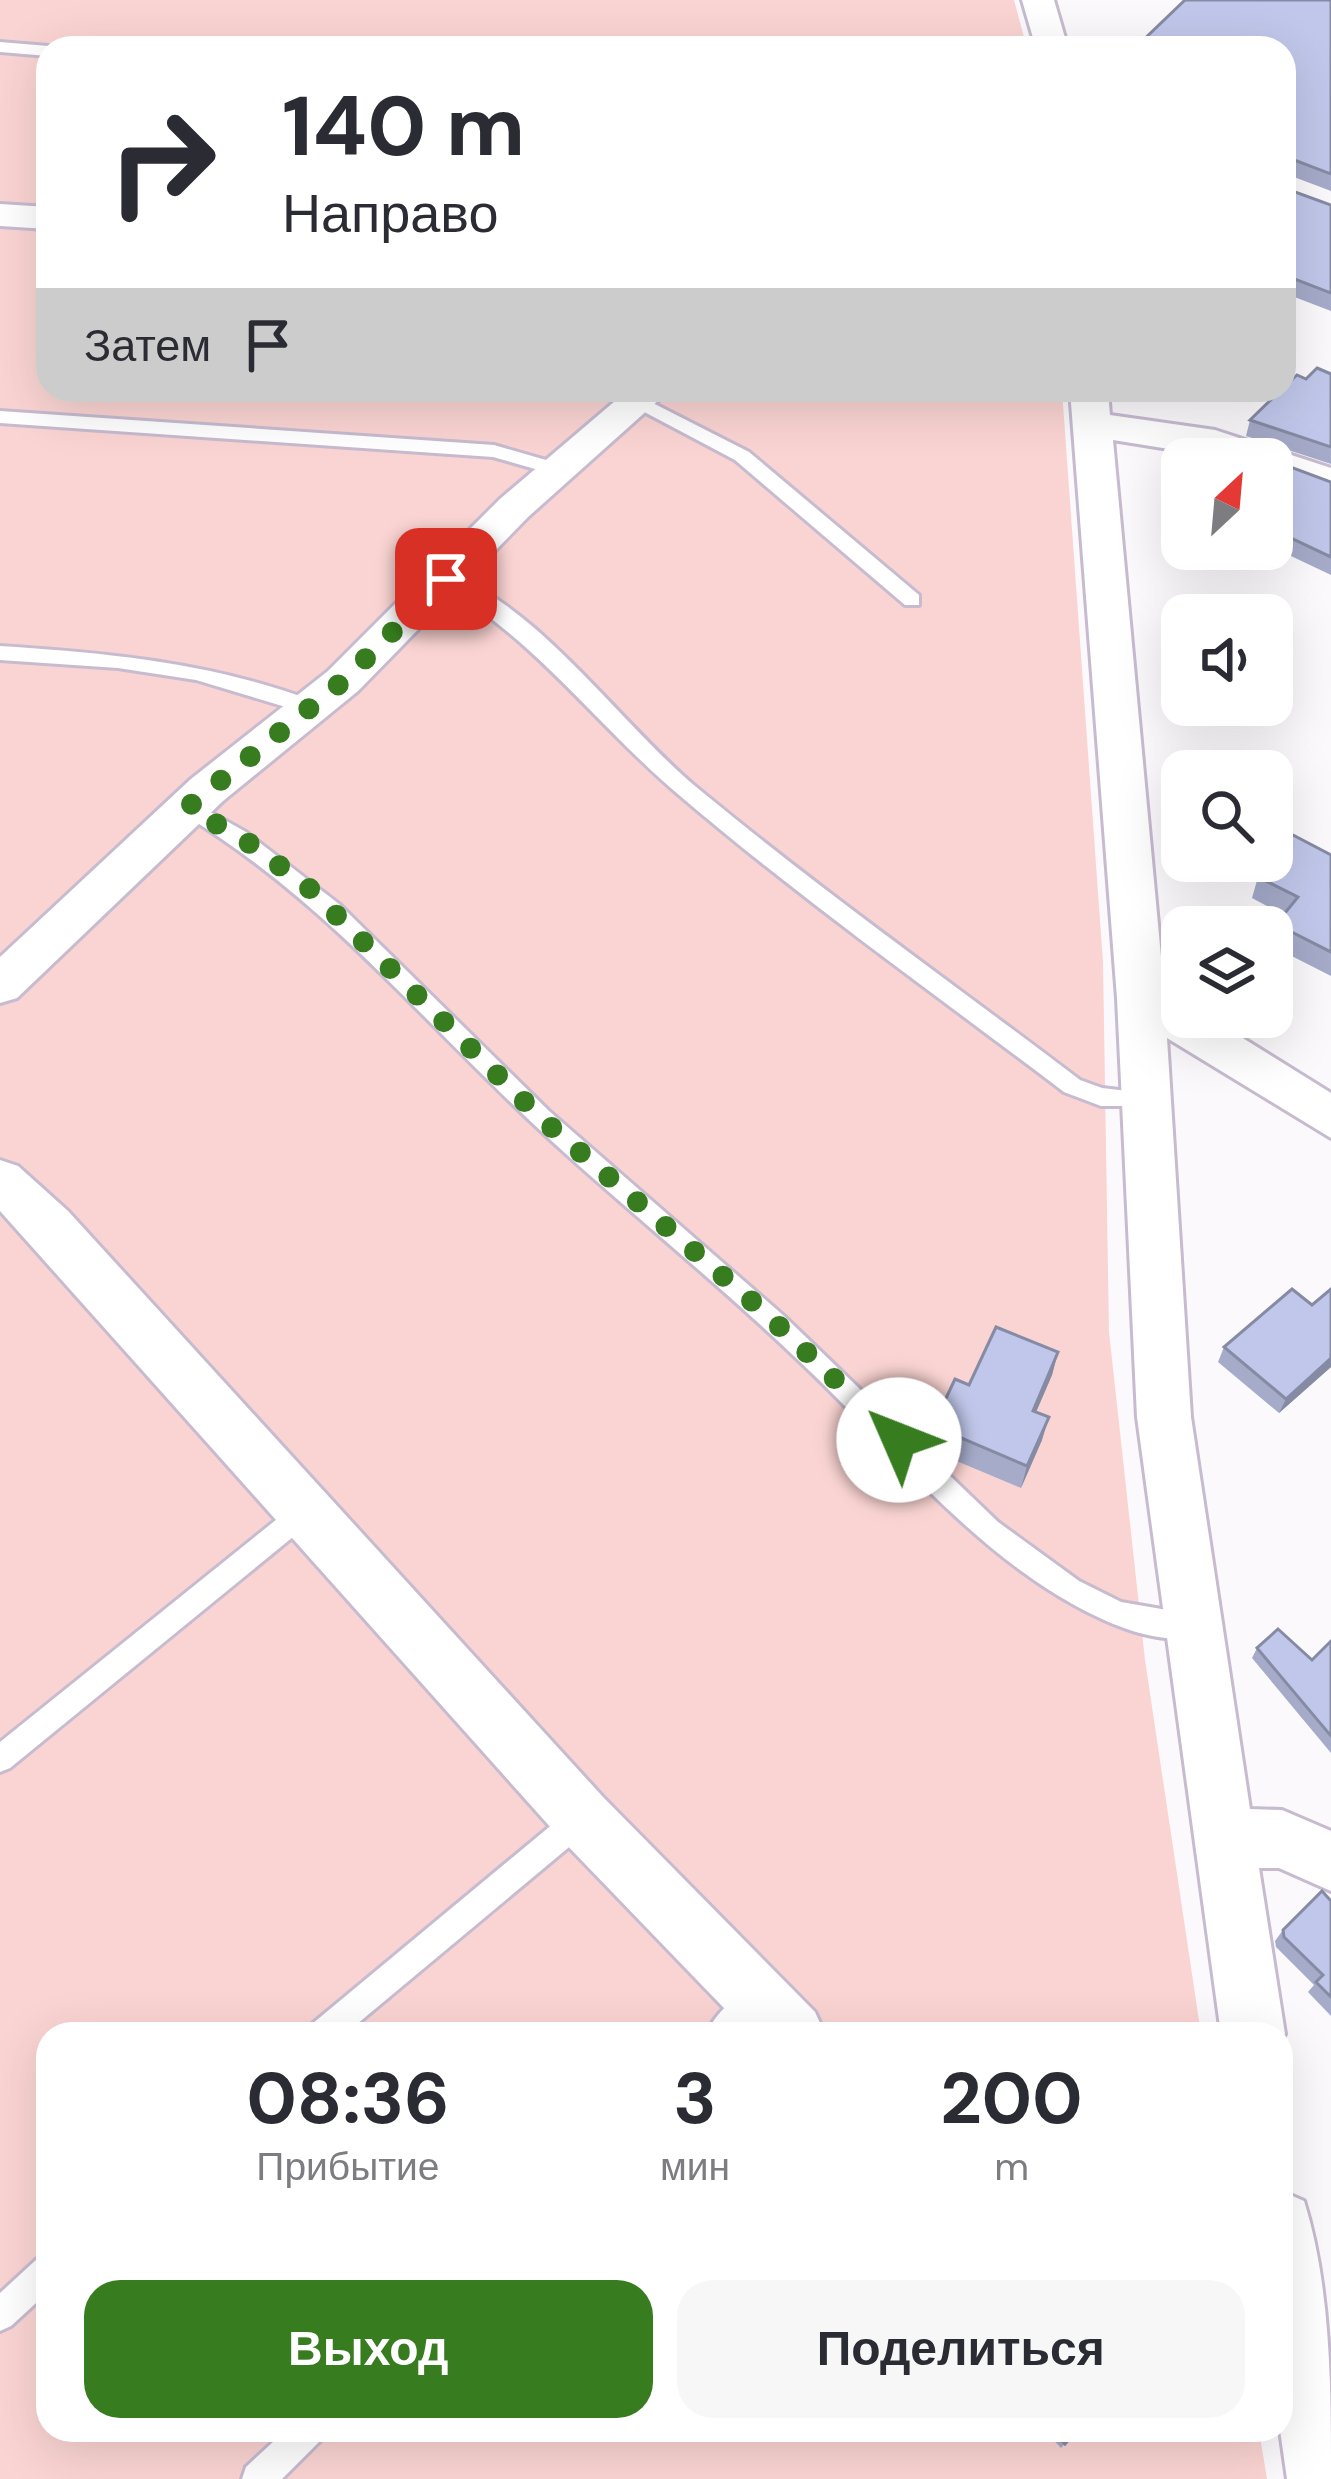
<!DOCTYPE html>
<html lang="ru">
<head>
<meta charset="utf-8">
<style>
  body { margin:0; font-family:"DM Sans",sans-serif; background:#f7f7f7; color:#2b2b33; height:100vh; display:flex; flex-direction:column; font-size:45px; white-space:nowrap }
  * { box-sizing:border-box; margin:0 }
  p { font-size:39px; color:#7c7c81 }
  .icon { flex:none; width:66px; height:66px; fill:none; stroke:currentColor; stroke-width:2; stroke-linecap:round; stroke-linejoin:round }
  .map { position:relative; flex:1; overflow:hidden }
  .drawer { position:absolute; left:36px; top:2022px; width:1257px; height:420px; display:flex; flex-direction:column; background:#fff; border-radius:36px; box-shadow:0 12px 48px #0002 }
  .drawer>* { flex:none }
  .top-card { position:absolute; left:36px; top:36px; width:1260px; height:366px; border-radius:36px; box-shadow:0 12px 48px #0002; background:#fff; color:#2b2b33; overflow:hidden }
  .needle { width:78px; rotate:26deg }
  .tools { position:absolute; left:1161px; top:438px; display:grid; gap:24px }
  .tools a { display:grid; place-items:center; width:132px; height:132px; border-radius:24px; background:#fff; box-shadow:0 12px 48px #0002; font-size:60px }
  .pin { position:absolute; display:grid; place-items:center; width:102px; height:102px; color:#fff; margin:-51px; border-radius:24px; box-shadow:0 6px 18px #0006 }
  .me { position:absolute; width:132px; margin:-66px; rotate:314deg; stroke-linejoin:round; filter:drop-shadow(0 0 9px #0008) }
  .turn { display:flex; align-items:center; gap:42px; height:252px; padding:0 48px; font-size:54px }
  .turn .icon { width:156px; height:156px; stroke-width:2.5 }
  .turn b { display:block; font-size:84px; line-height:102px }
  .then { display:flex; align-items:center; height:114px; padding:0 48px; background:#0003; gap:24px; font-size:45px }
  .eta { display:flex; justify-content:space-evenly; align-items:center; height:204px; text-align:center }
  .eta b { font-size:72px; font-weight:700; line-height:84px }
  .action { display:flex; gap:24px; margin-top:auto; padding:24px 48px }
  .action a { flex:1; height:138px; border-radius:36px; background:#377c1f; color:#fff; font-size:48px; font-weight:700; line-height:138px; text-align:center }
  .action a+a { background:#f7f7f7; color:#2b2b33 }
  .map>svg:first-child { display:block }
  .green { fill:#fad4d2 }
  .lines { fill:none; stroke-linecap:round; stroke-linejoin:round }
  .lane-casing { stroke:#c7bbd0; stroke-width:6 }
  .street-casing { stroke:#c7bbd0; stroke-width:6 }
  .lane { fill:#fff; fill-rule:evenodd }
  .street { fill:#fff; fill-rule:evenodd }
  .wall { fill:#a5abc9 }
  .shaded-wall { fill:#868ba4 }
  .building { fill:#c0c7ea; stroke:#868ba4; stroke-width:3 }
  .route { stroke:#377c1f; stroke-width:21; stroke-dasharray:0 37.8 }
</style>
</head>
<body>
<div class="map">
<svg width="1331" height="2479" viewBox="0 0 1331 2479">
  <rect width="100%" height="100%" fill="#fcf9fd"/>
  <path class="green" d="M0,0H1014L1027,48H48V390H1062L1103,962L1109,1332L1145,1660L1201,2034H48V2430H1259L1267,2479H0Z"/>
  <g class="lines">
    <defs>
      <g id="lane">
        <path d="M0,42L48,46L54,48H48V56L0,52Z"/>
        <path d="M639,396L749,452L919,595V605H905L735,460L633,406L630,402Z"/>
        <path d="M0,411L494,445L563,465L565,469L556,475L493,457L0,423Z"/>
        <path d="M446,573C536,603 621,724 695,786C819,889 951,982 1080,1080L1102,1088L1153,1094L1157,1100L1153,1106H1101L1064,1092C935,994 802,900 679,795C597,726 534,637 439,584V574Z"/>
        <path d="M0,646C109,653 214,663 316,702L319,707L309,714L196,680L118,668L0,660Z"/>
        <path d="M187,799L246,832L339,904L549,1111L784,1316L998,1522L1079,1581L1121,1602L1202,1616L1206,1625L1202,1634C1149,1654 1062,1601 1020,1570C937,1509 871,1428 796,1358C698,1264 589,1181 493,1085C389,983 306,888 180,812L177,807L180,802Z"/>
        <path d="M306,1499L315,1503L319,1511L315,1519L10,1768L0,1772V1742L297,1503Z"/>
        <path d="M582,1804L592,1808L596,1818L592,1828L345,2034H307L312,2024L572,1808Z"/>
        <path d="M756,1985L766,1990L771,2000L766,2010L742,2034H706C714,2015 737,1993 756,1985Z"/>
        <path d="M48,2254V2292L11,2326L0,2331V2293L37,2259Z"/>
        <path d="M286,2430H325L320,2441L282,2479H242L246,2467Z"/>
      </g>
      <g id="street">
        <path d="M1022,0H1054L1068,48H1036Z"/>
        <path d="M0,204L48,207V229L0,226Z"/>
        <path d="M628,390H670L528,517L358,691L223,801L17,998L0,1003V957L191,779L328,671L500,499Z"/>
        <path d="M1070,390H1108L1110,415L1215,430L1331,468V497L1272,473V459H1231L1113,440L1164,989L1182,1000V1017H1209L1331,1093V1138L1167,1038L1191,1417L1250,1809L1282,1810L1331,1831V1891L1279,1868H1259L1285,2034L1281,2042V2034H1221L1137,1417L1117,998Z"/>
        <path d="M0,1160L18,1166L68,1211L603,1797L815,2012L825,2034H749L561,1839L0,1211Z"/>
        <path d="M1281,2191L1304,2201C1331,2287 1331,2388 1331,2479H1287L1280,2430Z"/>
      </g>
    </defs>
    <use href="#lane" class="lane-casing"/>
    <use href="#street" class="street-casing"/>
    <use href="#lane" class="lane"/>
    <use href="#street" class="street"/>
  </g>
  <g class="wall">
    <path d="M1331,0V191L1286,174L1284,175Z"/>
    <path d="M1284,184V188L1331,205V311L1284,293Z"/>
    <path d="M1331,374V464L1246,436L1250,420L1306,379Z"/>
    <path d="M1272,459L1331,482V575L1272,547Z"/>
    <path d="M1331,855V976L1272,946V937L1276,924L1284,915L1252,898L1258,877Z"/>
    <path d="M1331,1289V1367L1279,1413L1218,1362L1224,1347L1312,1305Z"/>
    <path d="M1058,1352L1052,1375L1036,1412L1042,1440L1021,1488L928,1449L933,1426L969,1385Z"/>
    <path d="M1331,1641V1753L1252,1658L1257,1648L1312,1660Z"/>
    <path d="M1331,1901V2016L1308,1992L1314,1985L1276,1947L1275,1941L1283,1930Z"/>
    <path d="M1044,2430H1077L1061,2448Z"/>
  </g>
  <g class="shaded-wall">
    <path d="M1058,1352L1052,1375L1027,1433L1033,1411Z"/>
    <path d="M1331,1358V1367L1279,1413L1286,1399Z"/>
    <path d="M1049,1417L1042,1440L1021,1488L1027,1466Z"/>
  </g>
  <g class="building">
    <path d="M1185,0H1331V174L1289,158L1284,162V48H1135Z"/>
    <path d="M1284,184V188L1331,205V293L1284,275Z"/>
    <path d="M1317,368L1331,374V447L1250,420L1281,390H1284V387L1297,375L1306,379Z"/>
    <path d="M1223,446L1272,448L1274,461L1331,482V557L1272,529V459H1210Z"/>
    <path d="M1293,835L1331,855V952L1276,924L1298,897L1258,877Z"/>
    <path d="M1292,1289L1312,1305L1331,1289V1358L1286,1399L1224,1347Z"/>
    <path d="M996,1327L1058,1352L1033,1411L1049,1417L1027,1466L933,1426L955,1379L969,1385Z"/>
    <path d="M1278,1629L1312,1660L1331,1641V1736L1257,1648Z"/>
    <path d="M1322,1891L1331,1901V1997L1316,1982L1323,1975L1284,1937L1283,1930Z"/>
    <path d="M1052,2430H1077L1065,2444Z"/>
  </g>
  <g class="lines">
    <path class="route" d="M446,579L343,681L188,807L252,845L309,888L542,1119L762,1310L899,1440"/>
  </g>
</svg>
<div class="tools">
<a><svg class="needle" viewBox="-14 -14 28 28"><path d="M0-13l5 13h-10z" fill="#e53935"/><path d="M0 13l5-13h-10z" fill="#7c7c81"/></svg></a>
<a><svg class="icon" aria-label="sound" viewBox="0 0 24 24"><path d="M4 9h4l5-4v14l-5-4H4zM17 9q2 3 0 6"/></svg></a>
<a><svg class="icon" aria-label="search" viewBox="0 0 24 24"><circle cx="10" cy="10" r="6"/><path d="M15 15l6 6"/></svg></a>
<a><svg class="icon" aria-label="layers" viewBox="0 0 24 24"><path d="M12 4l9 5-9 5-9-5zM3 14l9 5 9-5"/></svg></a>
</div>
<div class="pin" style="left:446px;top:579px;background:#d93025"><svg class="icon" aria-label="arrive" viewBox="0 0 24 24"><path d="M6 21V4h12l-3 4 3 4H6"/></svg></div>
<svg class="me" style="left:899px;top:1440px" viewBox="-20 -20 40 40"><circle r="19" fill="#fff"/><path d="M0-13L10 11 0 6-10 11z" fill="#377c1f"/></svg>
<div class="top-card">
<div class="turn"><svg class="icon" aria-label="right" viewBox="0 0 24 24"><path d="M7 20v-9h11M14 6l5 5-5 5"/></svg><div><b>140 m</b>Направо</div></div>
<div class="then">Затем<svg class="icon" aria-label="arrive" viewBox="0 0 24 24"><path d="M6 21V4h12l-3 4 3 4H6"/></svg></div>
</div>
<section class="drawer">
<div class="eta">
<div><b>08:36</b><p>Прибытие</p></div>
<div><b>3</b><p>мин</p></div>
<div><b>200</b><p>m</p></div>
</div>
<div class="action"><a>Выход</a><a>Поделиться</a></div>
</section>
</div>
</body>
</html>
